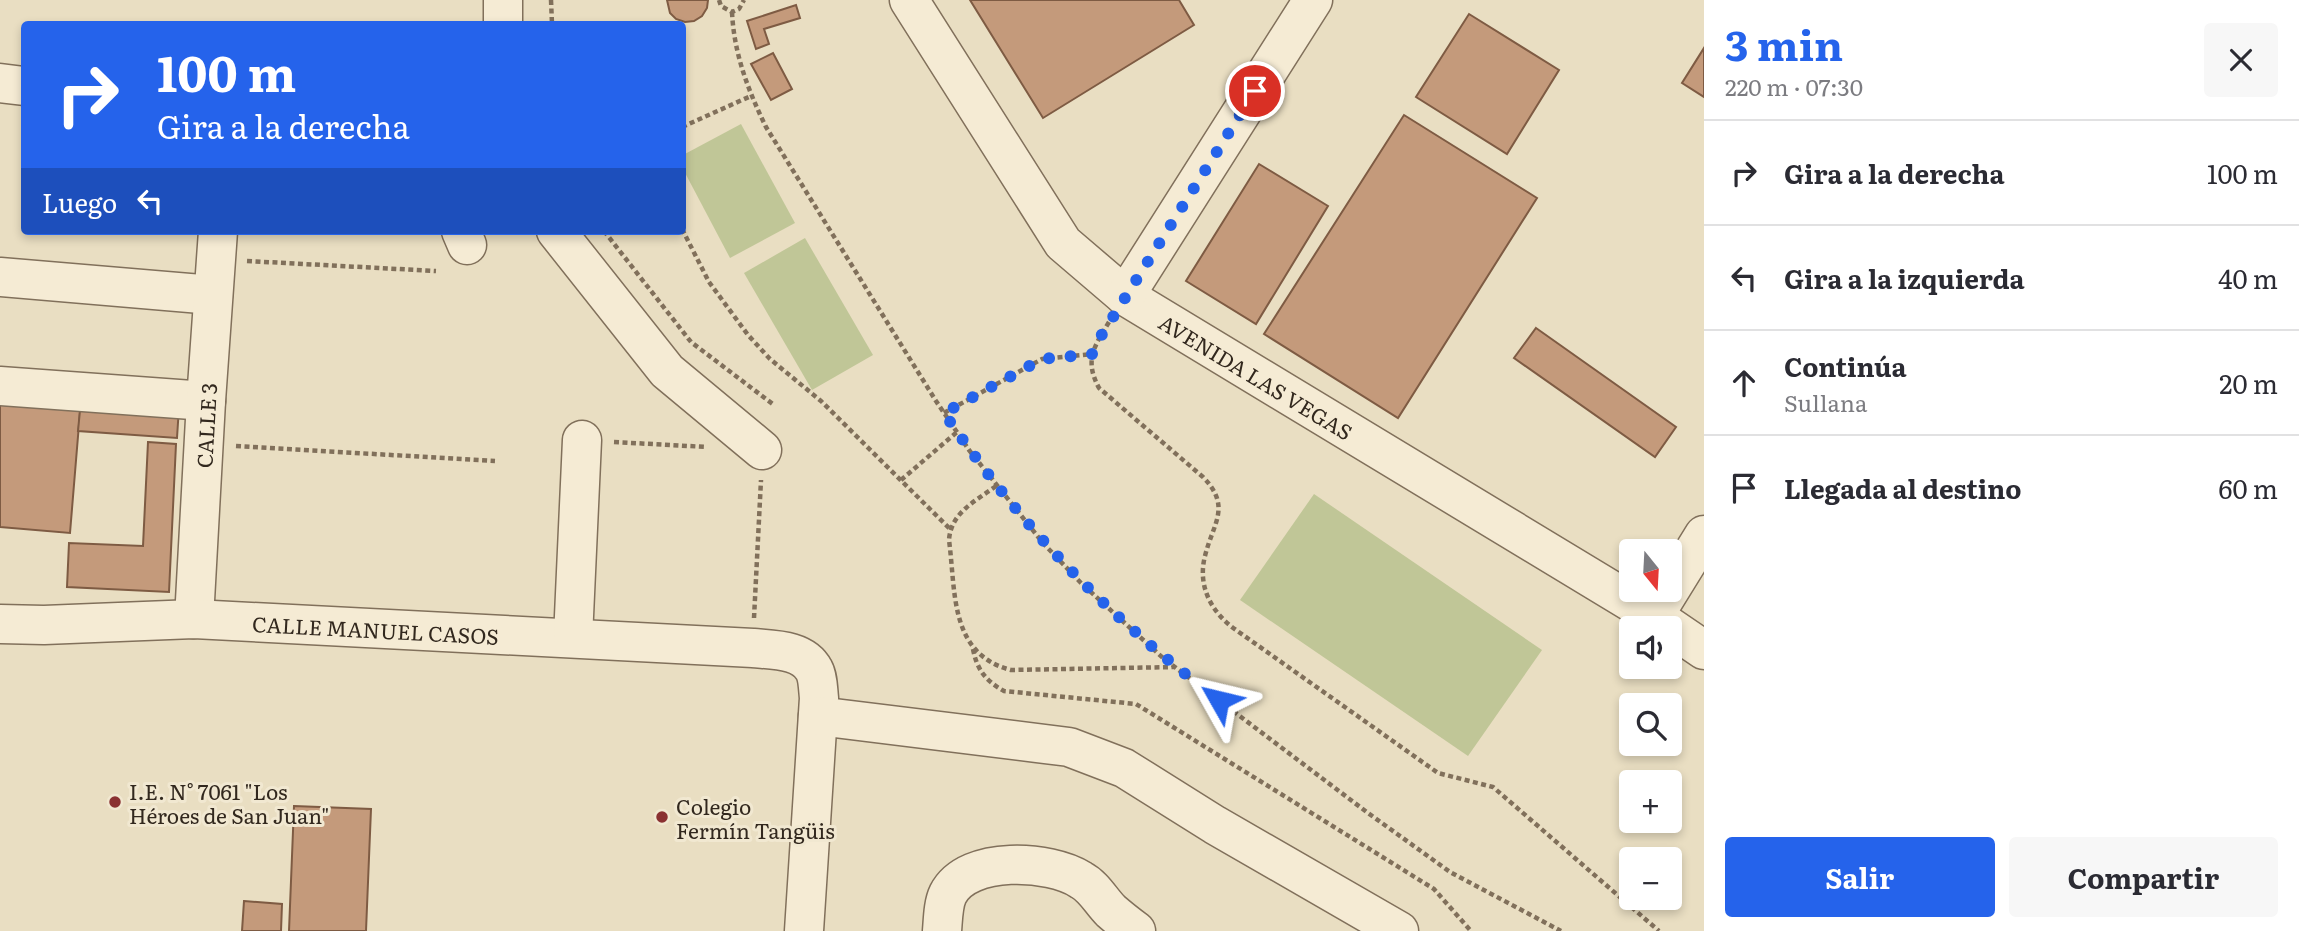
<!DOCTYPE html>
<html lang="es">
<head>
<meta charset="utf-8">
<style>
  body { margin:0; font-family:Literata,serif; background:#f7f7f7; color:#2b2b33; height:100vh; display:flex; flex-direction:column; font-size:26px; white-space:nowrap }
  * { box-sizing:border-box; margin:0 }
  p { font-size:23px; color:#7c7c81 }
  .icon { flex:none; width:38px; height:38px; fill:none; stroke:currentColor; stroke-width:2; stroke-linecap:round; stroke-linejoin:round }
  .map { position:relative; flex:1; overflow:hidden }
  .panel { display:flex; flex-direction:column; background:#fff; width:595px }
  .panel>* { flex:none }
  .hud { position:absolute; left:21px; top:21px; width:665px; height:214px; border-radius:7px; box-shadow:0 4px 10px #0003; background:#2563eb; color:#fff; overflow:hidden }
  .needle { width:46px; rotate:162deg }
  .controls { position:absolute; left:1619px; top:539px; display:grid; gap:14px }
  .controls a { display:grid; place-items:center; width:63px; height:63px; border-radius:7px; background:#fff; box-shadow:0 4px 10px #0003; font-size:35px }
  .pin { position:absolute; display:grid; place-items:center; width:60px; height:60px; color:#fff; margin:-30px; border:4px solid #fff; border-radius:50%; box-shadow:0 2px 7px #0007 }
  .me { position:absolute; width:77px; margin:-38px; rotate:307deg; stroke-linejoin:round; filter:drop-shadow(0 0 5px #0008) }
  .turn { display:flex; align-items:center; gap:24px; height:147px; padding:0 21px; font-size:32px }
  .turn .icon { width:91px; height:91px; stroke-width:2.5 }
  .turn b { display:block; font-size:49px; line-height:60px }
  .then { display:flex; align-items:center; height:66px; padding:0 21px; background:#0003; gap:14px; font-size:26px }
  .round { display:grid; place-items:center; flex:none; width:74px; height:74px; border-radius:7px; background:#f7f7f7 }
  .summary { display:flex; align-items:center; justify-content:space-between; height:119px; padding:0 21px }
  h1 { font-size:42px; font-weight:700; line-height:52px; color:#2563eb }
  .action { display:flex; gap:14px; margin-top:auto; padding:14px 21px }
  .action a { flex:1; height:80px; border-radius:7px; background:#2563eb; color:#fff; font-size:28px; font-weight:700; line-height:80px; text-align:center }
  .action a+a { background:#f7f7f7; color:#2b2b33 }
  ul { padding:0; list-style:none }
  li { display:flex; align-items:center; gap:21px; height:105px; padding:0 21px; border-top:2px solid #e1e1e2 }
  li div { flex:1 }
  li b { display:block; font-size:26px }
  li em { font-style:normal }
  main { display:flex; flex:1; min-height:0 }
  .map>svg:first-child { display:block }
  .green { fill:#c0c697 }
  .building { fill:#c49a7b; stroke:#7e5b43; stroke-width:2 }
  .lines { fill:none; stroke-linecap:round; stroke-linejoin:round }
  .minor-casing { stroke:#81705b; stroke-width:41 }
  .path { stroke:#81705b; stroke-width:4.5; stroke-dasharray:5 3.5; stroke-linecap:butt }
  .minor { stroke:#f5ebd4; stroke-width:38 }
  .route { stroke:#2563eb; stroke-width:12; stroke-dasharray:0 21.6 }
  .poi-dot { fill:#8a3131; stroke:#f1e8d1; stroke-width:2.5 }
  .labels { text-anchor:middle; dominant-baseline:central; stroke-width:6; stroke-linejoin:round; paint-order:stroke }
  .street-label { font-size:21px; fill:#32281e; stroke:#f1e8d1 }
  .poi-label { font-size:21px; fill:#32281e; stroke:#f1e8d1; text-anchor:start }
</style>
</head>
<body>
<main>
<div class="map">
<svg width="1704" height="931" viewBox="0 0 1704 931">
  <rect width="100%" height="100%" fill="#e9dec2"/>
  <g class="green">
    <path d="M741,124L795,223L730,258L683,169V155Z"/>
    <path d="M805,238L873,355L812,390L744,273Z"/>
    <path d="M1314,494L1542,650L1468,756L1240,600Z"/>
  </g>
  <g class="building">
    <path d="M667,0H708L707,8L702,16L694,21L685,22L676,19L670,13Z"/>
    <path d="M970,0H1179L1194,25L1043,118Z"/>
    <path d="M796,5L800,18L764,29L769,44L756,49L747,21Z"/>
    <path d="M1469,14L1559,70L1507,154L1416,97Z"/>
    <path d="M1704,48V97L1682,83Z"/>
    <path d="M773,53L792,89L771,100L751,64Z"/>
    <path d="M1404,115L1537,198L1398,418L1264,334Z"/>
    <path d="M1259,164L1328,206L1256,324L1186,281Z"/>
    <path d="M1536,328L1676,427L1655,457L1514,358Z"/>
    <path d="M0,394L81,400L70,533L0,527Z"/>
    <path d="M81,400L179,407L177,438L78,431Z"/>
    <path d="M148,442L176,444L169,592L67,587L69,543L143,546Z"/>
    <path d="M294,806L371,809L366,931H289Z"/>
    <path d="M244,901L282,904L281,931H242Z"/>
  </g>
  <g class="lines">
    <defs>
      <g id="minor">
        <path d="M503,0V24"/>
        <path id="s1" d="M909,0L1063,243L1125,296L1654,616L1704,650"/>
        <path d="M0,83L24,86"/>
        <path d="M461,231L467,245"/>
        <path d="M556,231L667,371L762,450"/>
        <path d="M0,277L213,295"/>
        <path d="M1125,296L1313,0"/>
        <path d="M0,386L206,401"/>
        <path d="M1654,616L1704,535"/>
        <path id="s2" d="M194,619L206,401L218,231"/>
        <path id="s3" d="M0,624L44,625L194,619L753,648C773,650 803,649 814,670C818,677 818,689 819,698L804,931"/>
        <path d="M573,638L582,440"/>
        <path d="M818,716L1069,747L1124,768L1215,825L1399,931"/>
        <path d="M942,931C943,920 943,904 948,894C968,855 1050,860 1081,880C1094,887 1101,901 1111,911C1119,918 1128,925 1136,931"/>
      </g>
    </defs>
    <use href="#minor" class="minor-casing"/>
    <g class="path">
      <path d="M551,0L552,24"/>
      <path d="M719,0L721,6L732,12L739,9L744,0"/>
      <path d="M732,12C734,54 748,90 766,127L936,401L969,450L1043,543L1081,583L1163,658L1368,813L1450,872L1561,931"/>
      <path d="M682,127L751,96"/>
      <path d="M682,229L709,282L748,335L770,359L821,401L950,529"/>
      <path d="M604,231L691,342L774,405"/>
      <path d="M247,261L436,271"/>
      <path d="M1109,322C1094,347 1084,360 1099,388L1203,477C1232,507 1213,523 1205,556C1197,587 1212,613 1236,630L1438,773L1493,787L1659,931"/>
      <path d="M944,413L1042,359L1092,354"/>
      <path d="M614,442L707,447"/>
      <path d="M236,446L495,461"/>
      <path d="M901,480L957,432"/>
      <path d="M996,486C976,501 951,512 949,540C956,592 949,654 1011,670L1175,667"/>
      <path d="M754,618L761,480"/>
      <path d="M973,649C977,670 986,681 1004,691L1136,704L1434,889L1471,931"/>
    </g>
    <use href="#minor" class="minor"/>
  </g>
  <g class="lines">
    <path class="route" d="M1219,700C1106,615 1024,530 944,413L1042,359L1092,354L1096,344L1255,91"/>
  </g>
  <g class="poi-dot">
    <circle cx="115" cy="802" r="7"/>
    <circle cx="662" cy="817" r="7"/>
  </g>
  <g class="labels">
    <g class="street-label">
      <text stroke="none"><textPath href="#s1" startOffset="523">AVENIDA LAS VEGAS</textPath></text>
      <text stroke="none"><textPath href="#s2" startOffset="194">CALLE 3</textPath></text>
      <text stroke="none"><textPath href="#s3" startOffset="376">CALLE MANUEL CASOS</textPath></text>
    </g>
    <g class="poi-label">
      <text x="129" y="790">I.E. N° 7061 "Los<tspan x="129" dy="24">Héroes de San Juan"</tspan></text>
      <text x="676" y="805">Colegio<tspan x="676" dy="24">Fermín Tangüis</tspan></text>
    </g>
  </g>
</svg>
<div class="controls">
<a><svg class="needle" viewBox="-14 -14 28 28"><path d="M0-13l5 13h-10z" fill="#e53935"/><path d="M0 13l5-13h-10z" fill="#7c7c81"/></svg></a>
<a><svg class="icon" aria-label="sound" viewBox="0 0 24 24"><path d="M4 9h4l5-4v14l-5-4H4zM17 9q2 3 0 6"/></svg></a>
<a><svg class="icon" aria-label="search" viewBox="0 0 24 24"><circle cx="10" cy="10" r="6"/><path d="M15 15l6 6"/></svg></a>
<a>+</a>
<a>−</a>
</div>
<div class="pin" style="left:1255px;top:91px;background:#d93025"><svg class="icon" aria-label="arrive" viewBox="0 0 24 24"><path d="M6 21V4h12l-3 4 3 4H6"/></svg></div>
<svg class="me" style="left:1219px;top:700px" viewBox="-20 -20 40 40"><path d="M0-17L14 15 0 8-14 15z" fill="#2563eb" stroke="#fff" stroke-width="4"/></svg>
<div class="hud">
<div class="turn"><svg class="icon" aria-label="right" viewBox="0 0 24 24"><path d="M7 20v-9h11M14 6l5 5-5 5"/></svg><div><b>100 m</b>Gira a la derecha</div></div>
<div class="then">Luego<svg class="icon" aria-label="left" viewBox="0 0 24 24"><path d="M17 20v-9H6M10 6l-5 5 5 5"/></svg></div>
</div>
</div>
<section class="panel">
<div class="summary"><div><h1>3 min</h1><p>220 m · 07:30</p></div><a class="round"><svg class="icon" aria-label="close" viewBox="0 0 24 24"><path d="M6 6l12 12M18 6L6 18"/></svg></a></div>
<ul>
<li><svg class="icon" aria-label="right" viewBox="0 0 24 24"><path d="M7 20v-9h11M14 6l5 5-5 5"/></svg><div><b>Gira a la derecha</b></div><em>100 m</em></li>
<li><svg class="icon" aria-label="left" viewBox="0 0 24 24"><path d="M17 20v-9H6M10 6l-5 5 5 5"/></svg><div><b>Gira a la izquierda</b></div><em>40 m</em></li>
<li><svg class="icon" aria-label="ahead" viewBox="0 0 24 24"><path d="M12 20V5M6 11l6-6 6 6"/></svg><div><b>Continúa</b><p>Sullana</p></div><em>20 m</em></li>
<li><svg class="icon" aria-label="arrive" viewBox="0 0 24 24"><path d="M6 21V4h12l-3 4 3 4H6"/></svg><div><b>Llegada al destino</b></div><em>60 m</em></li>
</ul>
<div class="action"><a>Salir</a><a>Compartir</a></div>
</section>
</main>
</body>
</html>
